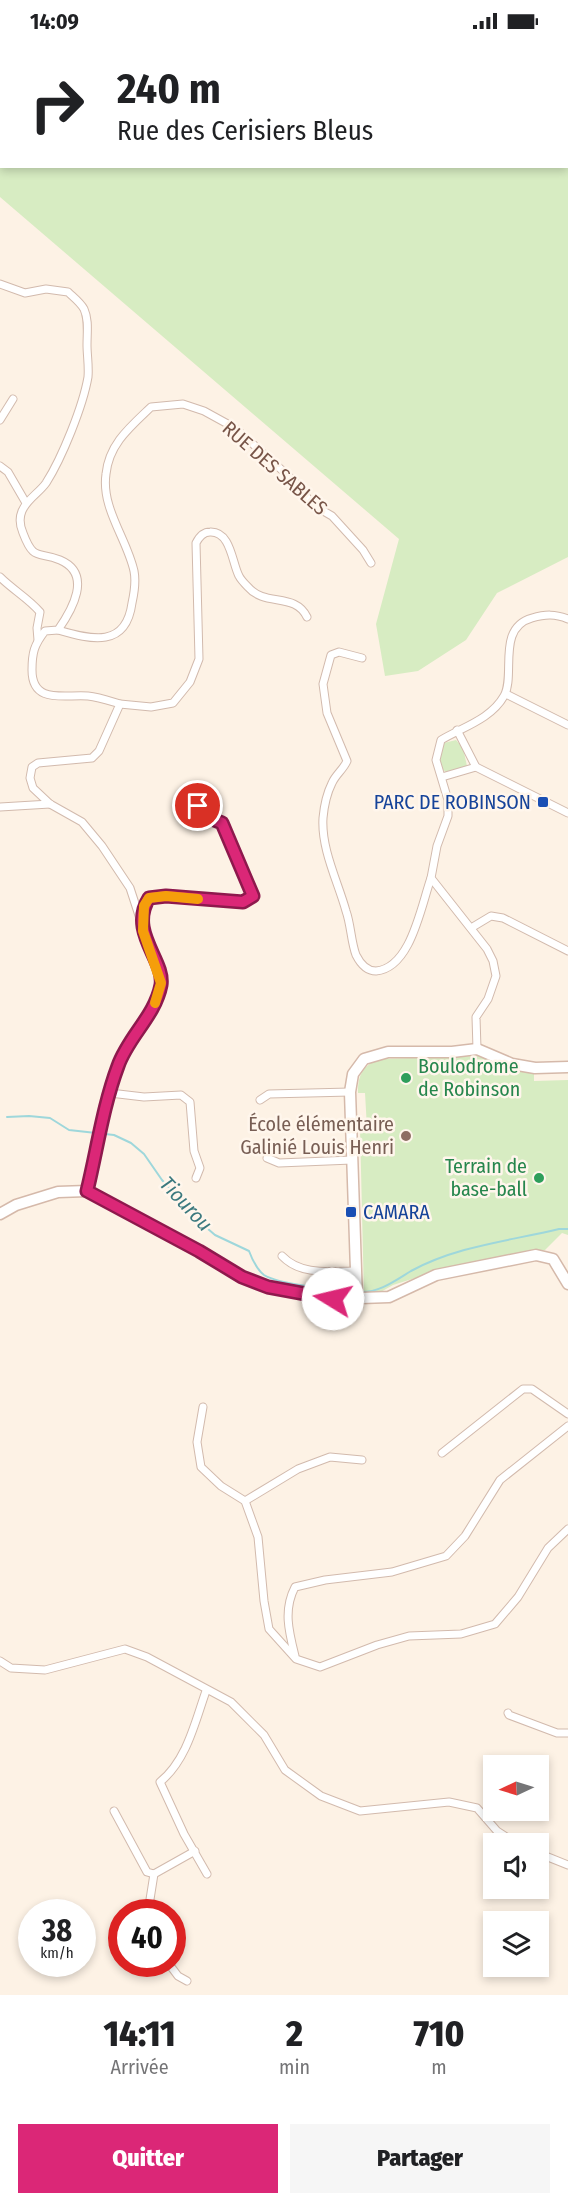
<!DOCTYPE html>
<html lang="fr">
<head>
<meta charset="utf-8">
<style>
  body { margin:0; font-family:"Fira Sans Condensed",sans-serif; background:#f6f6f6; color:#202124; height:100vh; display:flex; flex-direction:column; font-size:22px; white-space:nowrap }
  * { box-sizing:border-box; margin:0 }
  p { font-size:20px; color:#757577 }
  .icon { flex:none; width:33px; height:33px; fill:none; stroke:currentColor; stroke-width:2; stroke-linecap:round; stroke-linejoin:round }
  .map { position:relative; height:1953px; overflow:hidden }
  .sheet { display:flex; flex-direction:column; background:#fff; flex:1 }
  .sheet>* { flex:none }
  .banner { position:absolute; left:0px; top:0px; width:568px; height:126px; box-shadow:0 3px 9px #0003; background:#fff; color:#202124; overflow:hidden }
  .needle { width:39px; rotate:266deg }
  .tools { position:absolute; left:483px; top:1713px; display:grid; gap:12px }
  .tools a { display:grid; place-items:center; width:66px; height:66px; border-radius:0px; background:#fff; box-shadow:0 3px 9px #0003; font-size:30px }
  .speed { position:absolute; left:18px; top:1857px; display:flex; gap:12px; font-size:30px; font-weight:700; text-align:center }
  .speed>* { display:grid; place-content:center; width:78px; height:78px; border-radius:50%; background:#fff; box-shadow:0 3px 9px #0003; line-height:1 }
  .speed small { font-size:15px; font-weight:400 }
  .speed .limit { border:9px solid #d22; background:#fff; color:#111 }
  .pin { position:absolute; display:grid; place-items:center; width:51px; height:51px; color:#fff; margin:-26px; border:3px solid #fff; border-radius:50%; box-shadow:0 2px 6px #0007 }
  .me { position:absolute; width:66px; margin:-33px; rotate:279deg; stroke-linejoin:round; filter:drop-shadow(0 0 4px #0008) }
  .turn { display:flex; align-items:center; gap:21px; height:126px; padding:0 18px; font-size:27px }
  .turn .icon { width:78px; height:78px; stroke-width:2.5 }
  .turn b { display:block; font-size:42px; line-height:51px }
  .eta { display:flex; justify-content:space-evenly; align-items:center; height:102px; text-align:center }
  .eta b { font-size:36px; font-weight:800; line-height:42px }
  .action { display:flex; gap:12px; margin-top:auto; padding:12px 18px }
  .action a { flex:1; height:69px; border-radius:0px; background:#db2777; color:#fff; font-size:24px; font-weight:800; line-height:69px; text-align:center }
  .action a+a { background:#f6f6f6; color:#202124 }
  .status { display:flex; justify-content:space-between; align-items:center; height:42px; padding:0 30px; background:#fff; direction:ltr }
  .status svg { height:16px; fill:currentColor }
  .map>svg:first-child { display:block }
  .green { fill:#d7ecc2; fill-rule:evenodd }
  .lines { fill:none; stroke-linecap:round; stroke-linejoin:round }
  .stream { stroke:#9ed7db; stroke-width:2 }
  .street-casing { stroke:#d2baad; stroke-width:9 }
  .secondary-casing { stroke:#d5b9aa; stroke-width:13 }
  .street { stroke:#fff; stroke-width:7 }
  .secondary { stroke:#fff; stroke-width:10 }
  .route-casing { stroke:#8e194d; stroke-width:15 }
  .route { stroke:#db2777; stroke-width:10 }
  .slow { stroke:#f59e0b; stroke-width:10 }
  .transit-dot { fill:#1a4fb4; stroke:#fff6ec; stroke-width:2 }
  .leisure-dot { fill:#2e9e5b; stroke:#fff6ec; stroke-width:2 }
  .education-dot { fill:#8d6e63; stroke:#fff6ec; stroke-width:2 }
  .labels { text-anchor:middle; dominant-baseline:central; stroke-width:5; stroke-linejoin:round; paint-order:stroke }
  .street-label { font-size:20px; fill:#785548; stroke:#fff6ec }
  .transit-label { font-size:20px; fill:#164399; stroke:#fff6ec; text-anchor:end }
  .leisure-label { font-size:20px; fill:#27864d; stroke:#fff6ec; text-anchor:start }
  .education-label { font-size:20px; fill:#785e54; stroke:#fff6ec; text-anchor:end }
  .water-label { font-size:21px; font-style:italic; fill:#3b797e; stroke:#fff6ec }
</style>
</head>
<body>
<div class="status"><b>14:09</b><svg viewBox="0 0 49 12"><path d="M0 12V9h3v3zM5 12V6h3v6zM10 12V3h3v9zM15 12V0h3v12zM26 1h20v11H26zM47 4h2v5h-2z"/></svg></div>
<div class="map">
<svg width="568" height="1953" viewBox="0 0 568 1953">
  <rect width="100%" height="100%" fill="#fdf2e5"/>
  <g class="green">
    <path d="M0,0H568V515L497,551L466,598L418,629L385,634L376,582L399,497L0,155ZM2,2H567V124H2Z"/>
    <path d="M456,698L463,706L467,724L446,730C434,722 440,711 444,701Z"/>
    <path d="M480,1014L492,1018L507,1029L534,1030V1039L568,1038V1193L562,1191L545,1208L447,1226L393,1243L379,1251L364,1254L360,1086H367L365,1051H358C358,1033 362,1026 377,1017Z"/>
  </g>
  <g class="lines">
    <g class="stream">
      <path d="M7,1075L29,1074L50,1076L69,1088L114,1093L131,1101L144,1112L162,1138L200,1180L215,1193L249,1209C252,1217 256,1227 264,1233C278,1242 333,1248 352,1249"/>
      <path d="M360,1250C379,1251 396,1238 411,1229C457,1204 509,1199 559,1187H568"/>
    </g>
    <defs>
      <g id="street">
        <path d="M0,242L25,251L46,247L68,250C73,255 80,260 84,267C89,278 87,290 87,303C87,313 89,324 88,335C83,364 62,416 46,441C39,451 27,457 22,469C19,476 20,484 23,491C34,520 38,509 60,518C93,532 72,568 58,588L45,589C34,603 32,611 32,628C32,663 65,652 88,654C99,655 110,659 120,662L99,709L92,716L38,721L32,725L30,736L33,746L50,762L82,780L102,804L130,846L161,941L152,968L118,1022L87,1149"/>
        <path d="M0,378L13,357"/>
        <path d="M0,424L8,430L26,461"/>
        <path d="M0,535C13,548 28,556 40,570L37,586L38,598"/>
        <path d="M58,588C92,598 126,606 132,561C134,552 136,539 134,529C127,497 101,466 106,432C109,402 130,385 151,365L183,362L204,369L235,386L294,439L313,463L332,474L363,508L371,521"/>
        <path d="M362,616L339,610L331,613L323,642L327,671L347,719C343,728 336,732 332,741C327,751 324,765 323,776C321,807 338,840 346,869C351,883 351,900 356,913C360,921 366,929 376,929C411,926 421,864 431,836"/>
        <path d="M506,652L568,683"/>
        <path d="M120,662L151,665L173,661L190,640L199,617L196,501C199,495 203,490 210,490C231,489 232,521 239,534C241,538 245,542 248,545C265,565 295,550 307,575"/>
        <path d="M457,688L476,725L568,771"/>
        <path d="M442,735L476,725"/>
        <path d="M0,765L50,762"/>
        <path d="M144,880V864L149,856L166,854L243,860L253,854L222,781L207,775L189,753"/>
        <path d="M471,886L491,874L503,876L568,909"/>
        <path d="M477,1007L476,975L488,957L496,934L493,919L487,907L431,836L437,804L448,774V758L436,718L441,698C463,685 491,677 504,654C516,633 496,586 532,576C546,572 555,572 568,577"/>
        <path d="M110,1051L144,1055L181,1053L190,1060L194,1109L200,1126L196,1136"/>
        <path d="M260,1058L269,1052L350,1050"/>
        <path d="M267,1116L279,1121L352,1118"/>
        <path d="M282,1214C301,1234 331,1229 356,1229"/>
        <path d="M203,1365L197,1400L201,1425L221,1444L245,1459L258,1495L264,1559L269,1587L296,1617L320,1625L377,1603L409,1594L461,1592L495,1582L518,1555L548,1506L568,1487"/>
        <path d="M442,1411L523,1347H532L568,1372"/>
        <path d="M245,1459L298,1427L330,1415L362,1418"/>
        <path d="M295,1614C289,1590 283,1568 295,1545L325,1538L392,1530L446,1514L465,1494L500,1438L568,1384"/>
        <path d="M0,1619L11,1626L45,1628L125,1607L147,1615L231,1660L264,1693L285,1728L321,1754L360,1769L449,1760L477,1766L497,1789L517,1802"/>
        <path d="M206,1649C195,1680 187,1718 160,1740L184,1792L207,1832"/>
        <path d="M508,1671L509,1673L557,1691H568"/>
        <path d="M114,1769L147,1830L154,1832L195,1809"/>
        <path d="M538,1811L568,1823"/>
        <path d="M148,1870L154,1832"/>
        <path d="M169,1922L178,1934L187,1939"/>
      </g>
      <g id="secondary">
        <path d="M0,1172L16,1163L58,1150L87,1149L199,1209L242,1235L268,1245L333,1257L389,1255L436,1233L536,1213L553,1217L568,1242"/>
        <path d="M357,1258L350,1050L353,1032L364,1017L388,1010H452L477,1007L512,1022L535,1026L568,1025"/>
      </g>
    </defs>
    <use href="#street" class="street-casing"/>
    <use href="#secondary" class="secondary-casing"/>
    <use href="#street" class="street"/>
    <use href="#secondary" class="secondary"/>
  </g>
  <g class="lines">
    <defs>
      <path id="route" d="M198,764L207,775L222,781L253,854L243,860L166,854L149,856C128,890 165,918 161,943C155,974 128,995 118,1024C103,1064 97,1108 87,1149L199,1209L242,1235L268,1245L333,1257"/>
    </defs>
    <use href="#route" class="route-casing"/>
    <use href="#route" class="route"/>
    <path class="slow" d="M155,961L161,941L143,889L144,864L149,856L166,854L198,857"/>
  </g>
  <g class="transit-dot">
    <rect x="537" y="754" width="12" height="12" rx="3"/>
    <rect x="345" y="1164" width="12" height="12" rx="3"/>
  </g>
  <g class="leisure-dot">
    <circle cx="406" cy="1036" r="6"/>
    <circle cx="539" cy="1136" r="6"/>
  </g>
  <circle class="education-dot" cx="406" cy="1094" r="6"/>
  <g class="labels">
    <g class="street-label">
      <text transform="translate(275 426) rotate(41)">RUE DES SABLES</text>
    </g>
    <g class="transit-label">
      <text x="531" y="760">PARC DE ROBINSON</text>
      <text x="363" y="1170" text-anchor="start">CAMARA</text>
    </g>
    <g class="leisure-label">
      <text x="418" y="1024">Boulodrome<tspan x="418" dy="23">de Robinson</tspan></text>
      <text x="527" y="1124" text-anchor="end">Terrain de<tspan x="527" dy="23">base-ball</tspan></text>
    </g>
    <g class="education-label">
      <text x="394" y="1082">École élémentaire<tspan x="394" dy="23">Galinié Louis Henri</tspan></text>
    </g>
    <g class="water-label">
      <text transform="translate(186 1162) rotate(47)">Tiourou</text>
    </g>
  </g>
</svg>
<div class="tools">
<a><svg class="needle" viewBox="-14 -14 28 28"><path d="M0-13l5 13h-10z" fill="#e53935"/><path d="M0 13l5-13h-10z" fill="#757577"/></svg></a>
<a><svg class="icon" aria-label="sound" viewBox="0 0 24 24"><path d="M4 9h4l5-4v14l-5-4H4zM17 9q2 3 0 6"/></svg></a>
<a><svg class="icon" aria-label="layers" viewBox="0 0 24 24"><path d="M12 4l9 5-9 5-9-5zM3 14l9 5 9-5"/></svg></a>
</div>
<div class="speed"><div>38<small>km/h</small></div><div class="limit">40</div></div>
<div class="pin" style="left:198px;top:764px;background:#d93025"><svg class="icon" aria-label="arrive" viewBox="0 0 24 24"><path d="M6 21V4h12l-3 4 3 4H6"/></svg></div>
<svg class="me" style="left:333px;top:1257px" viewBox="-20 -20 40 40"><circle r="19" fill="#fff"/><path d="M0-13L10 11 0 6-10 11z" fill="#db2777"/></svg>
<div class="banner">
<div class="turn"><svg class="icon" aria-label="right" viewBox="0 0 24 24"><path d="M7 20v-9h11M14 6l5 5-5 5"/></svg><div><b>240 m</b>Rue des Cerisiers Bleus</div></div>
</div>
</div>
<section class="sheet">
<div class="eta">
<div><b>14:11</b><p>Arrivée</p></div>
<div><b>2</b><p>min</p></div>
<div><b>710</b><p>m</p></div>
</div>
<div class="action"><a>Quitter</a><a>Partager</a></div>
</section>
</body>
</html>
